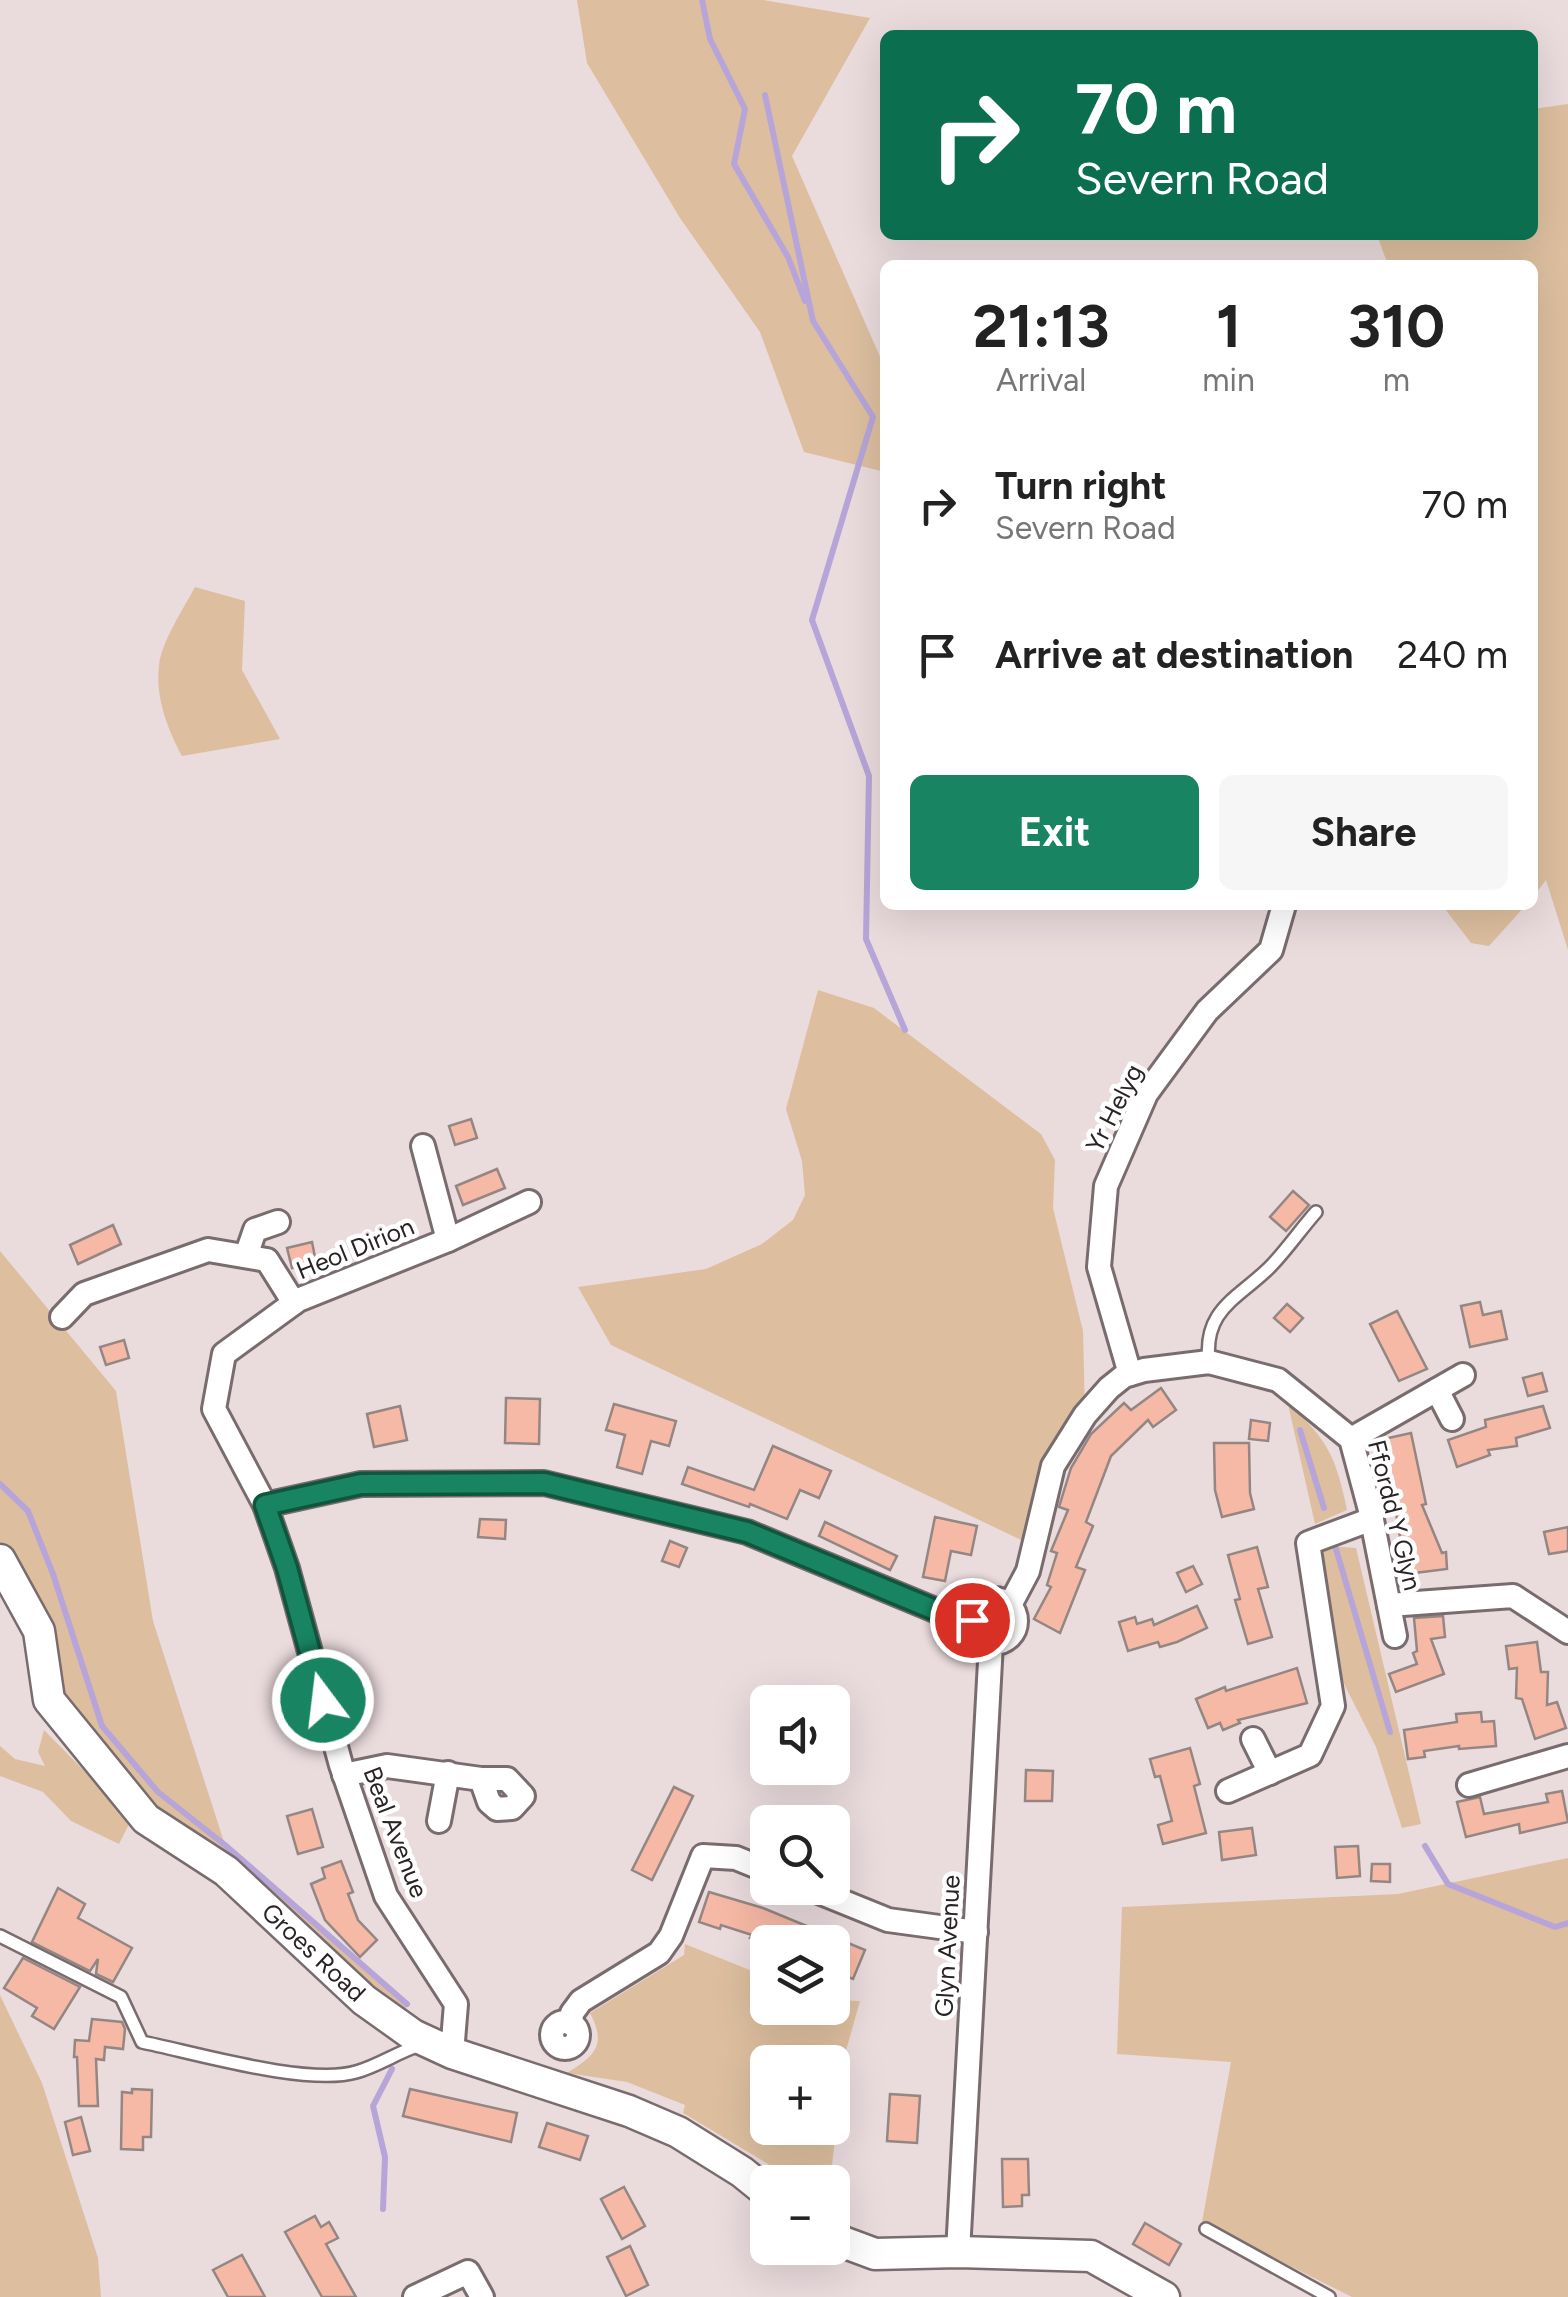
<!DOCTYPE html>
<html lang="en">
<head>
<meta charset="utf-8">
<style>
  body { margin:0; font-family:Figtree,sans-serif; background:#f6f6f6; color:#222; height:100vh; display:flex; flex-direction:column; font-size:38px; white-space:nowrap }
  * { box-sizing:border-box; margin:0 }
  p { font-size:32px; color:#767676 }
  .icon { flex:none; width:55px; height:55px; fill:none; stroke:currentColor; stroke-width:2; stroke-linecap:round; stroke-linejoin:round }
  .map { position:relative; flex:1; overflow:hidden }
  .panel { position:absolute; left:880px; top:260px; width:658px; height:650px; display:flex; flex-direction:column; background:#fff; border-radius:15px; box-shadow:0 10px 40px #0002 }
  .panel>* { flex:none }
  .hud { position:absolute; left:880px; top:30px; width:658px; height:210px; border-radius:15px; box-shadow:0 10px 40px #0002; background:#0b6e4f; color:#fff; overflow:hidden }
  .buttons { position:absolute; left:750px; top:1685px; display:grid; gap:20px }
  .buttons a { display:grid; place-items:center; width:100px; height:100px; border-radius:15px; background:#fff; box-shadow:0 10px 40px #0002; font-size:50px }
  .pin { position:absolute; display:grid; place-items:center; width:85px; height:85px; color:#fff; margin:-42px; border:5px solid #fff; border-radius:50%; box-shadow:0 2px 10px #0007 }
  .me { position:absolute; width:110px; margin:-55px; rotate:345deg; stroke-linejoin:round; filter:drop-shadow(0 0 8px #0008) }
  .turn { display:flex; align-items:center; gap:35px; height:210px; padding:0 30px; font-size:45px }
  .turn .icon { width:130px; height:130px; stroke-width:2.5 }
  .turn b { display:block; font-size:70px; line-height:85px }
  .eta { display:flex; justify-content:space-evenly; align-items:center; height:170px; text-align:center }
  .eta b { font-size:60px; font-weight:700; line-height:70px }
  .button { display:flex; gap:20px; margin-top:auto; padding:20px 30px }
  .button a { flex:1; height:115px; border-radius:15px; background:#188461; color:#fff; font-size:40px; font-weight:700; line-height:115px; text-align:center }
  .button a+a { background:#f6f6f6; color:#222 }
  ul { padding:0; list-style:none }
  li { display:flex; align-items:center; gap:30px; height:150px; padding:0 30px }
  li div { flex:1 }
  li b { display:block; font-size:38px }
  li em { font-style:normal }
  .map>svg:first-child { display:block }
  .green { fill:#ddbf9f; fill-rule:evenodd }
  .lines { fill:none; stroke-linecap:round; stroke-linejoin:round }
  .stream { stroke:#b7a5d9; stroke-width:6 }
  .building { fill:#f6b9a6; stroke:#948783; stroke-width:2.5 }
  .lane-casing { stroke:#796c6e; stroke-width:16 }
  .street-casing { stroke:#796c6e; stroke-width:28 }
  .secondary-casing { stroke:#796c6e; stroke-width:35 }
  .lane { stroke:#fff; stroke-width:11 }
  .street { stroke:#fff; stroke-width:22 }
  .secondary { stroke:#fff; stroke-width:30 }
  .route-casing { stroke:#10563f; stroke-width:25 }
  .route { stroke:#188461; stroke-width:18 }
  .labels { text-anchor:middle; dominant-baseline:central; stroke-width:9; stroke-linejoin:round; paint-order:stroke }
  .street-label { font-size:25px; fill:#292324; stroke:#fff }
</style>
</head>
<body>
<div class="map">
<svg width="1568" height="2297" viewBox="0 0 1568 2297">
  <rect width="100%" height="100%" fill="#eadbdd"/>
  <g class="green">
    <path d="M577,0H763L870,18L792,156L885,368V472L804,452L760,332L680,218L587,63Z"/>
    <path d="M1568,104V950L1546,880L1533,897L1532,265H1388L1377,235H1532L1533,109Z"/>
    <path d="M195,587L245,601L242,670L280,739L182,756C168,730 155,697 159,666C161,642 184,608 195,587Z"/>
    <path d="M1442,905H1526L1489,946L1471,943Z"/>
    <path d="M818,990L874,1008L1041,1134L1055,1160L1053,1208L1083,1331L1085,1415L1034,1546L611,1345L578,1287L706,1269L762,1244L793,1220L805,1195L802,1161L786,1109Z"/>
    <path d="M0,1251L116,1391L153,1621L225,1845L407,2004L404,2017L149,1810L59,1700L0,1550Z"/>
    <path d="M1288,1404C1328,1439 1336,1458 1347,1510L1315,1524Z"/>
    <path d="M1327,1546L1356,1548L1421,1824L1402,1828L1376,1747L1335,1666L1317,1555Z"/>
    <path d="M44,1730L101,1788L129,1824L119,1844L71,1821L43,1792L0,1776V1746L15,1759L45,1766L38,1752Z"/>
    <path d="M1568,1858V2297H1352L1202,2222L1231,2062L1117,2054L1122,1907L1398,1894Z"/>
    <path d="M685,1944L767,1977L768,2008H832L833,2000L860,2001L845,2054L830,2182H798L683,2113L685,2105L627,2082L567,2073C595,2056 607,2045 590,2013L684,1955ZM768,2062H832V2128H768Z"/>
    <path d="M0,1995L42,2083L98,2258L101,2297H0Z"/>
  </g>
  <g class="lines">
    <g class="stream">
      <path d="M702,0L710,39L745,109L734,164L788,257L805,301"/>
      <path d="M765,95L813,321L873,417L812,620L869,776L866,939L905,1030"/>
      <path d="M1300,1430L1324,1508"/>
      <path d="M0,1484L28,1511L53,1574L102,1726L158,1792L225,1845L407,2004"/>
      <path d="M1336,1549L1390,1732"/>
      <path d="M1425,1846L1448,1884L1555,1927L1568,1923"/>
      <path d="M383,2209L385,2157L373,2106L392,2069"/>
    </g>
  </g>
  <g class="building">
    <path d="M471,1119L477,1138L455,1145L449,1126Z"/>
    <path d="M497,1169L505,1188L463,1205L456,1186Z"/>
    <path d="M1293,1191L1309,1205L1286,1231L1270,1217Z"/>
    <path d="M113,1225L121,1244L78,1264L70,1245Z"/>
    <path d="M312,1242L316,1262L292,1268L287,1248Z"/>
    <path d="M1480,1302L1483,1315L1501,1311L1507,1339L1470,1347L1461,1306Z"/>
    <path d="M1287,1304L1303,1318L1290,1332L1274,1318Z"/>
    <path d="M1397,1311L1427,1369L1399,1381L1370,1324Z"/>
    <path d="M124,1340L129,1358L106,1365L100,1347Z"/>
    <path d="M1542,1373L1547,1391L1528,1396L1523,1378Z"/>
    <path d="M1161,1388L1176,1410L1153,1427L1148,1420L1111,1456L1086,1522L1093,1526L1076,1567L1085,1570L1060,1633L1034,1619L1051,1587L1047,1585L1057,1553L1051,1551L1068,1510L1059,1507L1071,1468L1091,1434L1124,1403L1131,1410Z"/>
    <path d="M506,1398L540,1399L539,1444L505,1443Z"/>
    <path d="M614,1404L676,1421L669,1446L651,1441L642,1474L617,1467L625,1435L606,1430Z"/>
    <path d="M400,1406L407,1440L374,1447L367,1414Z"/>
    <path d="M1543,1406L1550,1428L1516,1438L1517,1446L1488,1450L1490,1455L1457,1467L1448,1440L1486,1427L1485,1420Z"/>
    <path d="M1251,1420L1270,1423L1268,1441L1249,1439Z"/>
    <path d="M1411,1433L1426,1504L1422,1505L1442,1553L1446,1552L1447,1569L1406,1574L1384,1439Z"/>
    <path d="M1214,1443H1249L1250,1493L1254,1509L1222,1517L1215,1490Z"/>
    <path d="M773,1446L831,1471L819,1498L800,1490L787,1519L750,1504L749,1507L682,1484L688,1467L754,1490Z"/>
    <path d="M935,1517L977,1526L971,1555L951,1551L945,1581L923,1577Z"/>
    <path d="M480,1519L506,1520L505,1539L478,1537Z"/>
    <path d="M825,1522L897,1556L890,1570L819,1536Z"/>
    <path d="M1568,1527V1551L1549,1554L1544,1532Z"/>
    <path d="M670,1541L687,1548L679,1567L662,1561Z"/>
    <path d="M1257,1547L1268,1587L1258,1589L1272,1637L1248,1644L1235,1600L1240,1599L1228,1555Z"/>
    <path d="M1193,1566L1202,1584L1186,1592L1177,1573Z"/>
    <path d="M1197,1606L1207,1628L1177,1642L1160,1647L1158,1642L1128,1651L1119,1622L1135,1617L1137,1624L1152,1619L1154,1625Z"/>
    <path d="M1443,1616L1445,1637L1431,1639L1444,1674L1396,1692L1389,1674L1417,1664L1413,1653L1417,1651L1414,1618Z"/>
    <path d="M1537,1642L1541,1672H1548L1547,1705L1557,1702L1566,1728L1535,1739L1522,1699L1516,1698L1517,1668L1509,1669L1506,1646Z"/>
    <path d="M1297,1668L1307,1703L1238,1720L1240,1723L1223,1730L1220,1723L1208,1728L1196,1699L1225,1687L1226,1691Z"/>
    <path d="M1481,1712L1482,1722L1494,1721L1496,1746L1459,1749V1746L1424,1751L1425,1757L1408,1759L1404,1730L1457,1722L1456,1714Z"/>
    <path d="M1190,1748L1200,1784L1194,1786L1206,1833L1163,1844L1158,1825L1172,1821L1160,1776L1155,1777L1150,1759Z"/>
    <path d="M1026,1770L1053,1771L1052,1801H1025Z"/>
    <path d="M674,1787L693,1796L652,1880L632,1870Z"/>
    <path d="M1562,1791L1568,1822L1520,1833L1519,1824L1466,1837L1457,1802L1480,1797L1484,1814L1548,1802L1546,1794Z"/>
    <path d="M312,1809L323,1847L298,1854L287,1816Z"/>
    <path d="M1252,1828L1256,1855L1222,1860L1219,1832Z"/>
    <path d="M1358,1846L1360,1876L1337,1878L1335,1847Z"/>
    <path d="M341,1861L353,1892L348,1894L358,1920L377,1940L360,1957L325,1920L311,1884L325,1878L322,1868Z"/>
    <path d="M1372,1864H1390V1882L1371,1881Z"/>
    <path d="M58,1888L85,1904L78,1918L132,1948L113,1982L96,1974L98,1959L90,1971L32,1942Z"/>
    <path d="M709,1892L763,1908L865,1950L853,1979L832,1971V1942H760L750,1938L752,1935L721,1925L720,1929L699,1922Z"/>
    <path d="M23,1958L80,1987L54,2029L32,2016L37,2008L4,1988Z"/>
    <path d="M92,2019L122,2022L125,2029L123,2049L105,2047L104,2060L96,2059L98,2106H79L77,2057H74L75,2040L89,2041Z"/>
    <path d="M132,2089L152,2090L151,2137H143V2150L121,2149L122,2092L132,2093Z"/>
    <path d="M410,2089L517,2113L511,2142L403,2116Z"/>
    <path d="M890,2094L920,2096L917,2143L887,2141Z"/>
    <path d="M81,2117L90,2151L73,2155L65,2122Z"/>
    <path d="M547,2123L588,2136L580,2160L539,2147Z"/>
    <path d="M1002,2159H1028L1029,2195H1022V2206L1003,2207Z"/>
    <path d="M624,2187L645,2226L622,2239L601,2199Z"/>
    <path d="M315,2216L321,2227L329,2222L338,2238L326,2244L356,2297H322L285,2232Z"/>
    <path d="M1145,2223L1181,2244L1169,2265L1133,2244Z"/>
    <path d="M630,2246L648,2285L626,2296L607,2257Z"/>
    <path d="M242,2255L265,2297H228L213,2270Z"/>
  </g>
  <g class="lines">
    <defs>
      <g id="lane">
        <path d="M1209,1362C1203,1310 1237,1299 1269,1268C1286,1251 1300,1230 1316,1212"/>
        <path d="M0,1936L121,1997L142,2042C196,2053 307,2086 356,2072C378,2066 398,2052 420,2045"/>
        <path d="M1206,2229L1329,2297"/>
      </g>
      <g id="street">
        <path d="M423,1146L448,1240"/>
        <path d="M246,1256L255,1230L278,1222"/>
        <path d="M62,1317L84,1294L208,1250L267,1260L294,1303"/>
        <path d="M1130,1374L1099,1267L1106,1186L1146,1094L1207,1011L1271,950L1284,905"/>
        <path d="M1437,1390L1452,1419"/>
        <path d="M1351,1439L1463,1375"/>
        <path d="M265,1505L361,1484L544,1483L747,1532L964,1622L972,1620"/>
        <circle cx="994" cy="1621" r="22"/>
        <path d="M1010,1605L1028,1571L1053,1466L1085,1415L1109,1388L1124,1376L1144,1370L1209,1362L1278,1380L1351,1439L1370,1510L1395,1636"/>
        <path d="M1389,1605L1513,1596L1568,1632"/>
        <path d="M1253,1739L1270,1773"/>
        <path d="M344,1775L387,1766L481,1779"/>
        <path d="M481,1779H507L523,1796L512,1808L497,1809L489,1802Z"/>
        <path d="M1469,1785L1568,1756"/>
        <path d="M1228,1791L1310,1755L1333,1706L1308,1543L1372,1519"/>
        <path d="M439,1821L448,1773"/>
        <path d="M809,1888L888,1920L976,1932"/>
        <circle cx="565" cy="2035" r="13"/>
        <path d="M571,2024L572,2013L581,2001L659,1953L671,1936L703,1856L736,1858L768,1871"/>
        <path d="M452,2053L456,2004L386,1896L341,1765L287,1568L265,1505L214,1409L224,1354L298,1300L448,1240L529,1202"/>
        <path d="M958,2252L991,1643"/>
        <path d="M415,2297L468,2272L482,2297"/>
      </g>
      <g id="secondary">
        <path d="M0,1560L39,1631L49,1700L146,1819L226,1871L364,2000L413,2035L452,2053L629,2111L678,2132L742,2172L768,2193"/>
        <path d="M832,2238L875,2254L958,2252L1091,2256L1164,2297"/>
      </g>
    </defs>
    <use href="#lane" class="lane-casing"/>
    <use href="#street" class="street-casing"/>
    <use href="#secondary" class="secondary-casing"/>
    <use href="#lane" class="lane"/>
    <use href="#street" class="street"/>
    <use href="#secondary" class="secondary"/>
  </g>
  <g class="lines">
    <defs>
      <path id="route" d="M323,1700L287,1568L265,1505L361,1484L544,1483L747,1532L964,1622L972,1620"/>
    </defs>
    <use href="#route" class="route-casing"/>
    <use href="#route" class="route"/>
  </g>
  <g class="labels">
    <g class="street-label">
      <text transform="translate(1114 1108) rotate(-63)">Yr Helyg</text>
      <text transform="translate(355 1248) rotate(-22)">Heol Dirion</text>
      <text transform="translate(1395 1515) rotate(76)">Ffordd Y Glyn</text>
      <text transform="translate(396 1832) rotate(69)">Beal Avenue</text>
      <text transform="translate(947 1946) rotate(-87)">Glyn Avenue</text>
      <text transform="translate(314 1952) rotate(43)">Groes Road</text>
    </g>
  </g>
</svg>
<div class="buttons">
<a><svg class="icon" aria-label="sound" viewBox="0 0 24 24"><path d="M4 9h4l5-4v14l-5-4H4zM17 9q2 3 0 6"/></svg></a>
<a><svg class="icon" aria-label="search" viewBox="0 0 24 24"><circle cx="10" cy="10" r="6"/><path d="M15 15l6 6"/></svg></a>
<a><svg class="icon" aria-label="layers" viewBox="0 0 24 24"><path d="M12 4l9 5-9 5-9-5zM3 14l9 5 9-5"/></svg></a>
<a>+</a>
<a>−</a>
</div>
<div class="pin" style="left:972px;top:1620px;background:#d93025"><svg class="icon" aria-label="arrive" viewBox="0 0 24 24"><path d="M6 21V4h12l-3 4 3 4H6"/></svg></div>
<svg class="me" style="left:323px;top:1700px" viewBox="-20 -20 40 40"><circle r="17" fill="#188461" stroke="#fff" stroke-width="3"/><path d="M0-11L8 9 0 5-8 9z" fill="#fff"/></svg>
<div class="hud">
<div class="turn"><svg class="icon" aria-label="right" viewBox="0 0 24 24"><path d="M7 20v-9h11M14 6l5 5-5 5"/></svg><div><b>70 m</b>Severn Road</div></div>
</div>
<section class="panel">
<div class="eta">
<div><b>21:13</b><p>Arrival</p></div>
<div><b>1</b><p>min</p></div>
<div><b>310</b><p>m</p></div>
</div>
<ul>
<li><svg class="icon" aria-label="right" viewBox="0 0 24 24"><path d="M7 20v-9h11M14 6l5 5-5 5"/></svg><div><b>Turn right</b><p>Severn Road</p></div><em>70 m</em></li>
<li><svg class="icon" aria-label="arrive" viewBox="0 0 24 24"><path d="M6 21V4h12l-3 4 3 4H6"/></svg><div><b>Arrive at destination</b></div><em>240 m</em></li>
</ul>
<div class="button"><a>Exit</a><a>Share</a></div>
</section>
</div>
</body>
</html>
